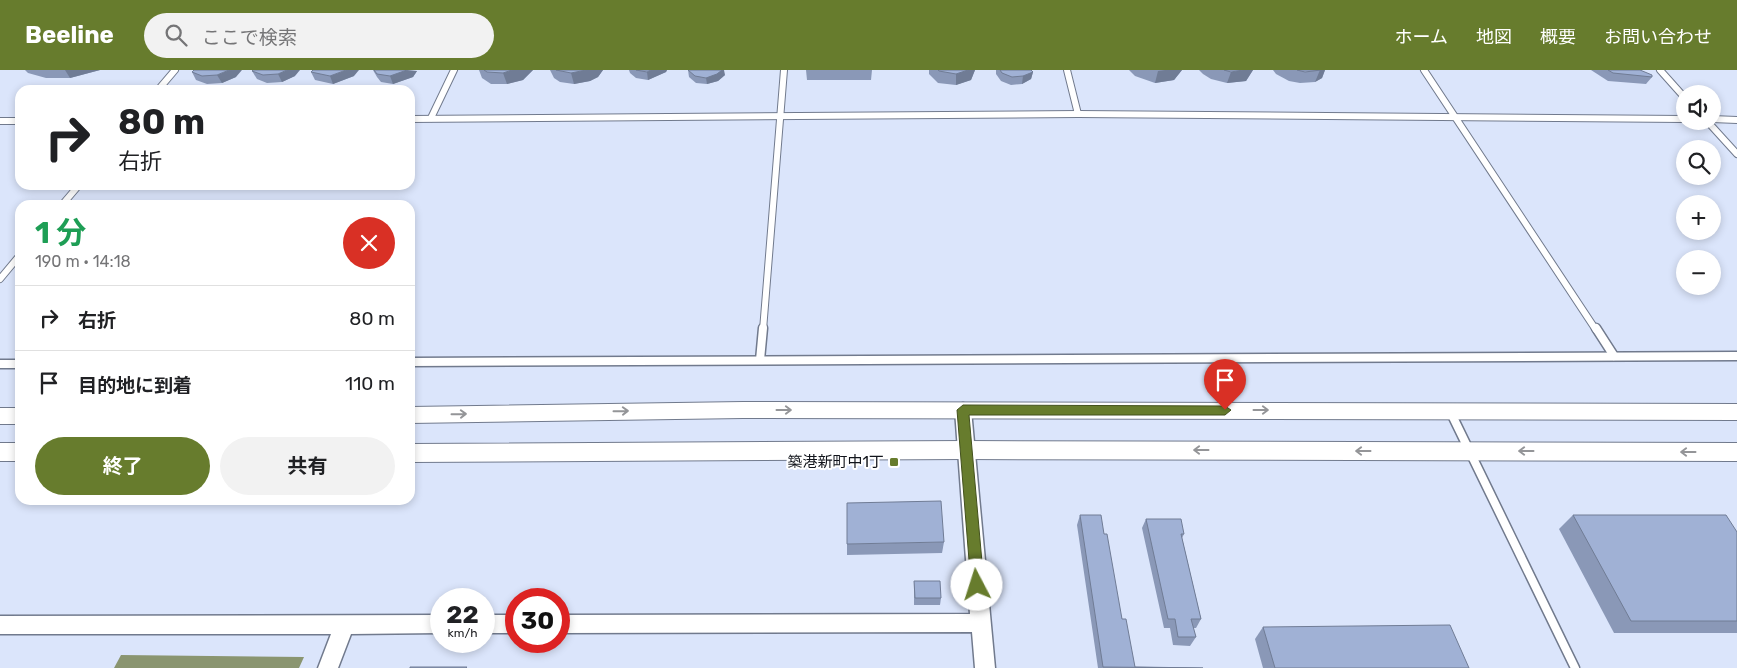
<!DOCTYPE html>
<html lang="ja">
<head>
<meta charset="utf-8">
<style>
  body { margin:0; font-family:Rubik,"Noto Sans JP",sans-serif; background:#f2f2f2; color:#202124; height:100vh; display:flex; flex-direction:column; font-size:19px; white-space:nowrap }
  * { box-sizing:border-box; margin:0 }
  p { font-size:16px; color:#757577 }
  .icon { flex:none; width:28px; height:28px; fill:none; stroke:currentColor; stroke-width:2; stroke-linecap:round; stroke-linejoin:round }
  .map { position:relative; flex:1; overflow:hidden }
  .drawer { position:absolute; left:15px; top:130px; width:400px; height:305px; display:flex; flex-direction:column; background:#fff; border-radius:15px; box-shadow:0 2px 8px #0003 }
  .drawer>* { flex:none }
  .top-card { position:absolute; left:15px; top:15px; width:400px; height:105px; border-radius:15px; box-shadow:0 2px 8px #0003; background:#fff; color:#202124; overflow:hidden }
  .tools { position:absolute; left:1676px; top:15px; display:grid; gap:10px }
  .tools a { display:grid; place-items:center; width:45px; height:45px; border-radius:50%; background:#fff; box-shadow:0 2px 8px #0003; font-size:25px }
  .speed { position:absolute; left:430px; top:518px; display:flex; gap:10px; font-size:25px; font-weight:700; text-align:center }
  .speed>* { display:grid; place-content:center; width:65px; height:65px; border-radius:50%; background:#fff; box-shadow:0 2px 8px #0003; line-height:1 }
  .speed small { font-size:12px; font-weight:400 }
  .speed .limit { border:8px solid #d22; background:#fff; color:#111 }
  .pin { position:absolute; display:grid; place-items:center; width:42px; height:42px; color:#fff; margin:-51px -21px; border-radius:50% 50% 50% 0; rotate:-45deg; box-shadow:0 0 5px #0007 }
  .pin .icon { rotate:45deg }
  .me { position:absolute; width:55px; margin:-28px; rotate:355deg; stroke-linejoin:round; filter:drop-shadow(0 0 4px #0008) }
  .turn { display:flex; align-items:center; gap:18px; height:105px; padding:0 20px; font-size:22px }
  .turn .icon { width:65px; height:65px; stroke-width:2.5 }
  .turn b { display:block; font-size:35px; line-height:42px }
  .round { display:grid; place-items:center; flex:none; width:52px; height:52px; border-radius:26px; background:#f2f2f2 }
  .head { display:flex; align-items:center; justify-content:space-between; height:85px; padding:0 20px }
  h1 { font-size:30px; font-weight:700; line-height:38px; color:#1e9e55 }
  .action { display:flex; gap:10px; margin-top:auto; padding:10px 20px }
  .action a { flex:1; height:58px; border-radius:30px; background:#677c2d; color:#fff; font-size:20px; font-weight:700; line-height:58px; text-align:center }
  .action a+a { background:#f2f2f2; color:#202124 }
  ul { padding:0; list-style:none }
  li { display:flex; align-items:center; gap:15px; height:65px; padding:0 20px; border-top:1px solid #e0e0e0 }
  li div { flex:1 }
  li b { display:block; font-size:19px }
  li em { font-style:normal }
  header { display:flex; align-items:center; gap:30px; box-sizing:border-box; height:70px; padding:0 25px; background:#677c2d; color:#fff }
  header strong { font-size:24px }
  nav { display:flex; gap:28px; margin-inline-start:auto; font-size:18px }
  .search { width:350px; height:45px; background:#f2f2f2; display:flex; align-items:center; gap:12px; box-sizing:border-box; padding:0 18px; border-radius:28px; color:#757577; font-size:19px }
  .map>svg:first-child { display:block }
  .water { fill:#8a9570 }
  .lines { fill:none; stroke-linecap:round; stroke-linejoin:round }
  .service-far1-casing { stroke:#717a8d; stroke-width:8 }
  .service-casing { stroke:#717a8d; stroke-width:11 }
  .minor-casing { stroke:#717a8d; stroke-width:3 }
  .tertiary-casing { stroke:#717a8d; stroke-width:2 }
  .service-far1 { stroke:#fff; stroke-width:6 }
  .service { stroke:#fff; stroke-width:8 }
  .minor { fill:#fff; fill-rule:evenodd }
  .tertiary { fill:#fff; fill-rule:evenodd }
  .wall { fill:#8a98b7 }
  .shaded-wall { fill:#707c95 }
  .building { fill:#a0b1d5; stroke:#707c95 }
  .oneway { stroke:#949598 }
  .route { fill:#677c2d; stroke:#43511d }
  .poi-dot { fill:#677c2d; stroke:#fff; stroke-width:2 }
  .labels { text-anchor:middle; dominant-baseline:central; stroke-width:4; stroke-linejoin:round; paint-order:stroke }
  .poi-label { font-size:15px; fill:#11141b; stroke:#fff; text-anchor:end }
</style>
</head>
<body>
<header>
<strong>Beeline</strong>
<div class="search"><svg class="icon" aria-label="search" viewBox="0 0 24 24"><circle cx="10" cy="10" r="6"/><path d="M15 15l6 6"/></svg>ここで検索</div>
<nav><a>ホーム</a><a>地図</a><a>概要</a><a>お問い合わせ</a></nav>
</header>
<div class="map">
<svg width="1737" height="598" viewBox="0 0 1737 598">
  <rect width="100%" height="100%" fill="#dbe5fb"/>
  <path class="water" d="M121,585L304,587L299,598H114Z"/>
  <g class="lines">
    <defs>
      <g id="service-far1">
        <path d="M1067,0L1078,44"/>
        <path d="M1424,0L1596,260"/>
        <path d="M1660,0L1685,28"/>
        <path d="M158,20L175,0"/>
        <path d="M431,48L454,0"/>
        <path d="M410,49L1078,44L1685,49"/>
        <path d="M1712,49L1737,50"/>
        <path d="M0,51H20"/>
        <path d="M1707,51L1737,84"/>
        <path d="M62,135L79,115"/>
        <path d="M0,209L20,185"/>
        <path d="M763,260L784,0"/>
      </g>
      <g id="service">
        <path d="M1596,258L1614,286"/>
        <path d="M760,290L763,258"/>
        <path d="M410,292L1737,286"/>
        <path d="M0,294H20"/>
        <path d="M1450,341L1575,598"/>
      </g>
      <g id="minor">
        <path d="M963,333L969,335L971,340L995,598H975L972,562L559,563V545L970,544L955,340L957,335Z"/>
        <path d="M441,545V563L351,564L338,598H318L331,564H0V546Z"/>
        <rect x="484" y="545" width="32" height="18"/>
      </g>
      <g id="tertiary">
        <path d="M743,332L1737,334V350L743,348L410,353V337Z"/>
        <rect x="0" y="338" width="20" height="16"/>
        <path d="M966,371L1737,373V391L966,389L410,392V374Z"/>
        <rect x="0" y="373" width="20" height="18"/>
      </g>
    </defs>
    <use href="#service-far1" class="service-far1-casing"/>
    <use href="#service" class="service-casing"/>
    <use href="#minor" class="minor-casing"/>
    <use href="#tertiary" class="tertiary-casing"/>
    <use href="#service-far1" class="service-far1"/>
    <use href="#service" class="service"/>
    <use href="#minor" class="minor"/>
    <use href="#tertiary" class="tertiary"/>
  </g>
  <g class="wall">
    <path d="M25,0H100L70,8H46L28,3Z"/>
    <path d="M373,0L417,1L413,7L393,14L381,12L377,7Z"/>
    <path d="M479,0H533L523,10L507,14H491L482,8Z"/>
    <path d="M550,0H603L598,7L590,11L574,14L560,12L554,8Z"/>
    <path d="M629,0H667L666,2L648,10L636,8L630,3Z"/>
    <path d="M688,0L725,5L718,11L707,14L696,13L689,7Z"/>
    <path d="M806,0H872L871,10H807Z"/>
    <path d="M929,0H975L971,10L956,15L938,13L929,4Z"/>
    <path d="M996,0H1031L1033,2L1031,9L1022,14L1011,15L1001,11L996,4Z"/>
    <path d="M1129,0H1182L1174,10L1155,13L1135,6Z"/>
    <path d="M1199,0H1253L1246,11L1227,13L1211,9L1203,4Z"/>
    <path d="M1273,0H1325L1322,8L1315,12L1300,13L1289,11L1276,4Z"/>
    <path d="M1591,0H1640L1652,7L1646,14L1608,11Z"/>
    <path d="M252,1L295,6L282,12L267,13L257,9Z"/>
    <path d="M192,2L236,7L222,13L207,14L196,10Z"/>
    <path d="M311,2L354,6L333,14L315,10Z"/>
    <path d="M1080,445L1122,549L1135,597L1203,598H1098L1077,455Z"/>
    <path d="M1573,445L1737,462V563H1614L1559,459Z"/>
    <path d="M1146,449L1184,464L1182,468L1201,549L1196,558H1193L1196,567L1190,576L1173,575L1170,558H1164L1142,458Z"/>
    <path d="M944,472L942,483L847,485V474Z"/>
    <path d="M914,511L941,528L940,535H914Z"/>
    <path d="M1263,557L1469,598H1263L1255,569Z"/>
  </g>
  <g class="shaded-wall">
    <path d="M65,0H100L70,8Z"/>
    <path d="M229,0H242L236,7L222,13L217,5Z"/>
    <path d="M287,0H300L295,6L282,12L278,4Z"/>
    <path d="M346,0H359L354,6L333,14L330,6Z"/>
    <path d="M407,0L417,1L413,7L393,14L390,6Z"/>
    <path d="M512,0H533L523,10L507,14L503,3Z"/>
    <path d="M586,0H603L598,7L590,11L574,14L571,3Z"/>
    <path d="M651,0H667L666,2L648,10L647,2Z"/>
    <path d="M722,0H724L725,5L718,11L707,14L706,8Z"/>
    <path d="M968,0H975L971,10L956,15V4Z"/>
    <path d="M1165,0H1182L1174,10L1155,13L1158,1Z"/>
    <path d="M1243,0H1253L1246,11L1227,13L1231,2Z"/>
    <path d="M1320,0H1325L1322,8L1315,12Z"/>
    <path d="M1033,2L1031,9L1022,14L1023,6Z"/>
  </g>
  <g class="building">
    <path d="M194,0H229L217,5L202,6L192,2Z"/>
    <path d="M253,0H287L278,4L263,5L252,1Z"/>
    <path d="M313,0H346L330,6L311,2Z"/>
    <path d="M374,0H407L390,6L377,4Z"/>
    <path d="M484,0H512L503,3L487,2Z"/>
    <path d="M556,0H586L571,3Z"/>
    <path d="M636,0H651L647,2Z"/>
    <path d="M688,0H722L717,4L706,8L695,6Z"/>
    <path d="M938,0H968L956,4L939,1Z"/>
    <path d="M1000,0H1031L1033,2L1023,6L1012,7L1002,3Z"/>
    <path d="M1224,0H1243L1231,2Z"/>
    <path d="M1297,0H1321L1305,2Z"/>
    <path d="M1608,0H1640L1652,5V7L1613,3Z"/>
    <path d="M941,431L944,472L847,474V433Z"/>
    <path d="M1080,445H1101L1104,464H1107L1122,549H1126L1135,597L1203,598L1103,597Z"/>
    <path d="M1573,445H1726L1737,462V551H1631Z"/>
    <path d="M1146,449H1181L1184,464H1181L1201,549H1191L1196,567H1178L1175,549H1168Z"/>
    <path d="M914,511H940L941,528H915Z"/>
    <path d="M1450,555L1469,598H1275L1263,557Z"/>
    <path d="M410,597H467L466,598H410Z"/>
  </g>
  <defs><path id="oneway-shaft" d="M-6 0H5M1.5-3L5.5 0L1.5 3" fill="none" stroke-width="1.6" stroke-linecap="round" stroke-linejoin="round" transform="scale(1.25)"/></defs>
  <g class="oneway">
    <use href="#oneway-shaft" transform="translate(784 340)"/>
    <use href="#oneway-shaft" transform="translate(1261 340)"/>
    <use href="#oneway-shaft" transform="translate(621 341) rotate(-1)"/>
    <use href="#oneway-shaft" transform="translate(459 344) rotate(-1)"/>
    <use href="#oneway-shaft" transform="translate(1201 380) rotate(180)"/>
    <use href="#oneway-shaft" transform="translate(1363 381) rotate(-180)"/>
    <use href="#oneway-shaft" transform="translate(1526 381) rotate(-180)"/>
    <use href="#oneway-shaft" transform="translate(1688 382) rotate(-180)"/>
  </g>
  <path class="route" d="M963,335L1225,336L1231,340L1225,345H969L984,515L982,519L977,521L973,519L971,515L957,340Z"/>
  <rect class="poi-dot" x="889" y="387" width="10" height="10" rx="2.5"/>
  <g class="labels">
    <g class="poi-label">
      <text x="884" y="392">築港新町中1丁</text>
    </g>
  </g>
</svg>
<div class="tools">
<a><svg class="icon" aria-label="sound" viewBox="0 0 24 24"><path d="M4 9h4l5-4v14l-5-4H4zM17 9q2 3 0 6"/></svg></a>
<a><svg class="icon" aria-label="search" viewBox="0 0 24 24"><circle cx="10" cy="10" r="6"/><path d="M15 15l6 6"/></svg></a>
<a>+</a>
<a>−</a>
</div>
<div class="speed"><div>22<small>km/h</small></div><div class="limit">30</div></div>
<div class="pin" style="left:1225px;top:340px;background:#d93025"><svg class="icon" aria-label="arrive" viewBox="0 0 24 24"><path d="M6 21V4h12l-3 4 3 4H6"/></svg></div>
<svg class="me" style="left:977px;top:515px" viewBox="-20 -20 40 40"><circle r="19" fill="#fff"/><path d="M0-13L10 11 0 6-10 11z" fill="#677c2d"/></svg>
<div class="top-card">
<div class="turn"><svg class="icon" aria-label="right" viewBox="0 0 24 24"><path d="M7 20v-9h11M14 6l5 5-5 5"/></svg><div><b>80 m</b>右折</div></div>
</div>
<section class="drawer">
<div class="head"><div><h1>1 分</h1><p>190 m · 14:18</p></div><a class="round" style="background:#d93025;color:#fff"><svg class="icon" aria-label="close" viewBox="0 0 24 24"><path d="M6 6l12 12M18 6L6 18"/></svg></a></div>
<ul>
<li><svg class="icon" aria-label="right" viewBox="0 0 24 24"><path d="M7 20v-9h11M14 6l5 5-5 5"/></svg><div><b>右折</b></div><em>80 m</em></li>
<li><svg class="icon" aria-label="arrive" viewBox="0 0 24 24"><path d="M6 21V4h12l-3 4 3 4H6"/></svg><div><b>目的地に到着</b></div><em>110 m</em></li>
</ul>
<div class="action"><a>終了</a><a>共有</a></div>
</section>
</div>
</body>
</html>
